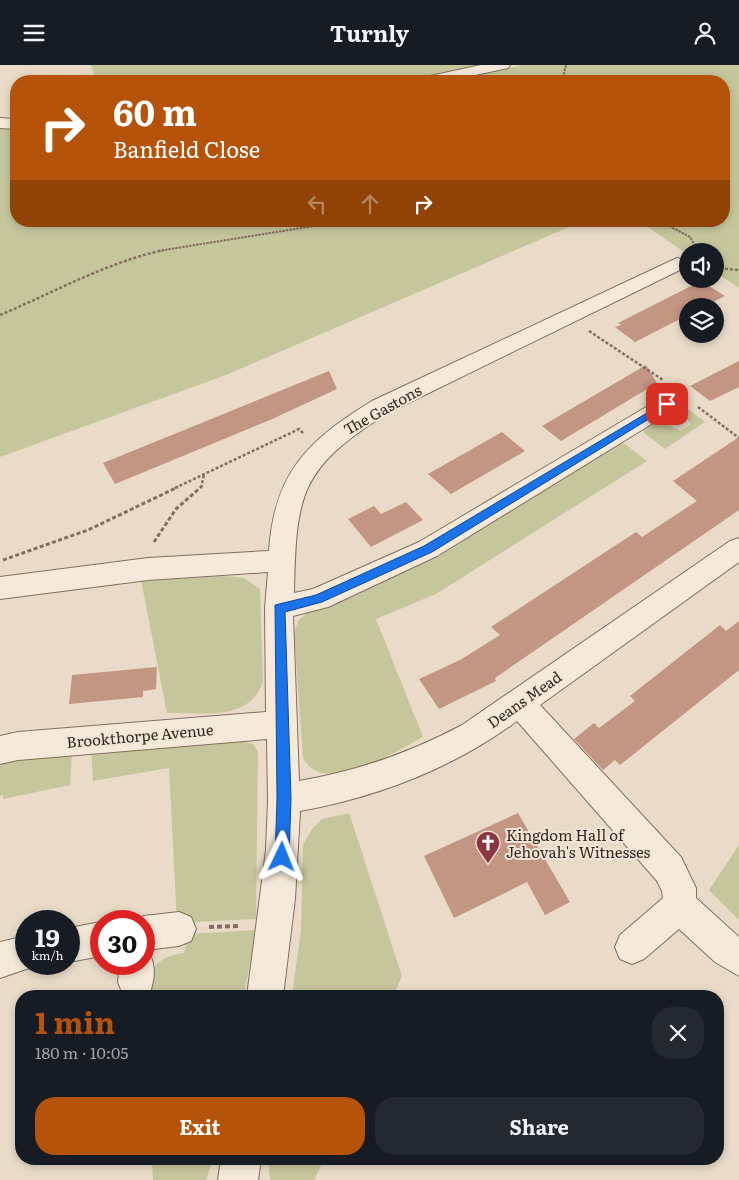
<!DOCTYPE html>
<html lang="en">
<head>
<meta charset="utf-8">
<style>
  body { margin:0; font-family:Literata,serif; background:#242831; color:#f1f3f6; height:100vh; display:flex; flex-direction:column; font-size:19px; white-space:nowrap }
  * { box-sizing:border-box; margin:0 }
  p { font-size:16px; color:#9ea1a6 }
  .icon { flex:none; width:28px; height:28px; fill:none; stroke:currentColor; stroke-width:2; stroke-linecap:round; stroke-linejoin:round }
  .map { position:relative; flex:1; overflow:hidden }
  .side { position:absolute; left:15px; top:925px; width:709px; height:175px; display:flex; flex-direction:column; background:#171b24; border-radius:20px; box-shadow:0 2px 8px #0003 }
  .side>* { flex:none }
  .guide { position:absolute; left:10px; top:10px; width:720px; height:152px; border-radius:20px; box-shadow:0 2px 8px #0003; background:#b45309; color:#fff; overflow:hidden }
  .controls { position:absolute; left:679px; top:178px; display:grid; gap:10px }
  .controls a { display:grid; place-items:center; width:45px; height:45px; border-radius:50%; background:#171b24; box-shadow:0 2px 8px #0003; font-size:25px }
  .speed { position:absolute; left:15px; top:845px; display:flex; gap:10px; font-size:25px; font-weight:700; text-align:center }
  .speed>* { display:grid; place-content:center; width:65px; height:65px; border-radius:50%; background:#171b24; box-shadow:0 2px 8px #0003; line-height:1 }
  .speed small { font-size:12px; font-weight:400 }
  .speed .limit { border:8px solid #d22; background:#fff; color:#111 }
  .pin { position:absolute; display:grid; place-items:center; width:42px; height:42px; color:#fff; margin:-21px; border-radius:10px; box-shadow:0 2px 8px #0006 }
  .me { position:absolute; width:55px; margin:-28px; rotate:2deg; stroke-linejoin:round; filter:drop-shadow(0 0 4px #0008) }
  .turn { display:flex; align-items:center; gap:18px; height:105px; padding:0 20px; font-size:22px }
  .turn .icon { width:65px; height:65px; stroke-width:2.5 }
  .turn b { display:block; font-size:35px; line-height:42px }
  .lanes { display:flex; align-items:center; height:48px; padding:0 20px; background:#0003; justify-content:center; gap:25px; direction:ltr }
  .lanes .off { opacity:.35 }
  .round { display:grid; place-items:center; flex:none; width:52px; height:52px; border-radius:20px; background:#242831 }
  .overview { display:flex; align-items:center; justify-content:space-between; height:85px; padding:0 20px }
  h1 { font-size:30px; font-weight:700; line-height:38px; color:#b45309 }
  .button { display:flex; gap:10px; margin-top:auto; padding:10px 20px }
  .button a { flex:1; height:58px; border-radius:20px; background:#b45309; color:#fff; font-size:20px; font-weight:700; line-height:58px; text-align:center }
  .button a+a { background:#242831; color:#f1f3f6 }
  header { display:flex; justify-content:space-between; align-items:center; height:65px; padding:0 20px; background:#171b24; font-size:22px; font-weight:700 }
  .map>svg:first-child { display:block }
  .green { fill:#c6c69d }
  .building { fill:#c39583 }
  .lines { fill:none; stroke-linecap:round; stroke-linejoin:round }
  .minor-casing { stroke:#836e5f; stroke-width:2 }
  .path-far3 { stroke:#836e5f; stroke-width:2; stroke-dasharray:2.5 1; stroke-linecap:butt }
  .path-far2 { stroke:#836e5f; stroke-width:2.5; stroke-dasharray:3 2; stroke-linecap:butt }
  .path-far1 { stroke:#836e5f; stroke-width:3; stroke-dasharray:4 2.5; stroke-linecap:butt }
  .path { stroke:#836e5f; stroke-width:4; stroke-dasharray:5 3; stroke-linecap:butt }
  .minor { fill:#f5eada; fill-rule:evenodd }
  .route { fill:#1a73e8; stroke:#114b97 }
  .labels { text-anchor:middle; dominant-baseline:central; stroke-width:4; stroke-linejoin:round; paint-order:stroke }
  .street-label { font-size:15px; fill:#352821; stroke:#f2e7d7 }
  .poi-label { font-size:15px; fill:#352821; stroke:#f2e7d7; text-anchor:start }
</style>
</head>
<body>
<header><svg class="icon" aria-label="menu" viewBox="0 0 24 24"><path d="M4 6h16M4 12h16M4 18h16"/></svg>Turnly<svg class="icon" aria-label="person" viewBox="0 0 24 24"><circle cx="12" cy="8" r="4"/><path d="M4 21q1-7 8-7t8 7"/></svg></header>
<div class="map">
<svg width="739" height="1115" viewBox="0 0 739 1115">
  <rect width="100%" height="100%" fill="#e9dbc8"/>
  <g class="green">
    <path d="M91,0H480L409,16H96Z"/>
    <path d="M523,0H739V223L715,207V186H688L687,189L639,156H724V16H445Z"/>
    <path d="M0,62H16V156H583L226,310L0,392Z"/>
    <path d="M682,340L705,357L665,384L644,368L643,363L654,357L671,361L681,366L691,359L681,348Z"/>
    <path d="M618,377L625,379L647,396L436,529L376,554L423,672C396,686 323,733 303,693L294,568L298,556L310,545L417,499L473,470Z"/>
    <path d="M227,511L244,513L260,524L263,617C249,657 202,647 167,648L141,515Z"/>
    <path d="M235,674L253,679L258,686L256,854L177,858L169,703L93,716L91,683Z"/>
    <path d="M72,687L70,720L3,734V730L0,731V698Z"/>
    <path d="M349,748L402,911L393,931H292L301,865L303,780L312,764L322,754Z"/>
    <path d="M739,780V855L709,825Z"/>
    <path d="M256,865L244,931H145C148,903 157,892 184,888L188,869Z"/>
    <path d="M152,1094H213L206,1115H153Z"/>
    <path d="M268,1094H324L314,1115H270Z"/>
  </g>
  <g class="building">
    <path d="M701,216L725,231L705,241H688V250L635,277L615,262L621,260L618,258Z"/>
    <path d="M739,296V322L710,336L690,321Z"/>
    <path d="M646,300L657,318L561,376L542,361Z"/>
    <path d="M329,306L337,324L270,355L115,419L103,398Z"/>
    <path d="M502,367L525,386L451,429L428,409Z"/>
    <path d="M739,372V445L495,613L496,616L439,644L419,614L460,595L500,570L491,562L636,467L642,472L697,436L673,416Z"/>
    <path d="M406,437L423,455L371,482L348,454L374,441L381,449Z"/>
    <path d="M739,556V605L620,700L615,695L603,705L574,674L594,658L599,663L635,636L630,631L720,560L726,566Z"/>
    <path d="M157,602L156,624L143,626V632L69,639L72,610Z"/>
    <path d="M518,748L570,837L545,850L527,817L454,853L424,791Z"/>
  </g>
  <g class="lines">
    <defs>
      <g id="minor">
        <path d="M481,0H510L508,3L447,16H418L421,13Z"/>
        <path d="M0,53L16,54V64L0,63Z"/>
        <path d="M677,193L684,195L687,199L684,203L388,348C300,403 296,428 294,528L313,524L419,477L668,329L676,326L684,329L687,334L684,339L437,491L328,542L293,551L299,716C357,706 410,688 462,660L730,476L739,473V497L540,640L681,792L696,823V833L739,872V911L715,897L679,864L644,894L632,899L620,894L615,882L620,870L663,833L662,826L657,816L517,656C453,703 378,732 300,746L295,834L283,931H247L266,785L268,736L267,674L18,695L0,699V671L18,667L266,647L265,543L268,507L148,515L0,534V512L148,493L269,486C274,408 308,375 372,336Z"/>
        <path d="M179,847L191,852L196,864L191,876L179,881L146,885L149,887C156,902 155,914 149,930H123L118,917L120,899H144V856H132L144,851Z"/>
        <path d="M101,857V891L69,897V863Z"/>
        <path d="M26,871V899L38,900L0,913V877Z"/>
        <path d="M221,1094H261L258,1115H218Z"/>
      </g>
    </defs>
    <use href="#minor" class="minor-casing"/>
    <g class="path-far3">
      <path d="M565,16L563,12L566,0"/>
      <path d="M660,156L690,172L698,186"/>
      <path d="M158,186L345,156"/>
    </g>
    <g class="path-far2">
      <path d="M715,203L739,205"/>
      <path d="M0,250C55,227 105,198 164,185"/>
      <path d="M589,266L663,315"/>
      <path d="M698,342L739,373"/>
      <path d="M175,423L299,364L304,369"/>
      <path d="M201,423L204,410"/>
    </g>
    <g class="path-far1">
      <path d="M154,477L176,444L201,422"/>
      <path d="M3,495L88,465L178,422"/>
    </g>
    <path class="path" d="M209,862L241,861"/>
    <use href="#minor" class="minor"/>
  </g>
  <path class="route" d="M667,336L670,337V341L432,487L322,537L285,547L291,734L289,792L287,797L282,799L277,797L275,792L277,734L275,540L316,530L424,481Z"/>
  <defs>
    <symbol id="church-pin" viewBox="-11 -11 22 30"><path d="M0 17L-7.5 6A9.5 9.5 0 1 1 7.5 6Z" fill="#8b3641" stroke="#f2e7d7"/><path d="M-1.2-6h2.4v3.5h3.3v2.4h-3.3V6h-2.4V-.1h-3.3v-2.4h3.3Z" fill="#fff"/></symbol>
  </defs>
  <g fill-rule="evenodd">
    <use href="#church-pin" x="474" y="764" width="28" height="38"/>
  </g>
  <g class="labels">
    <g class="street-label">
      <text transform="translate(382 344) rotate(-29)">The Gastons</text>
      <text transform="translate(524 634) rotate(-35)">Deans Mead</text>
      <text transform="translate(140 670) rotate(-5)">Brookthorpe Avenue</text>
    </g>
    <g class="poi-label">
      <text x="506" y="769">Kingdom Hall of<tspan x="506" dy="17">Jehovah's Witnesses</tspan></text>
    </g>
  </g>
</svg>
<div class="controls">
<a><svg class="icon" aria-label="sound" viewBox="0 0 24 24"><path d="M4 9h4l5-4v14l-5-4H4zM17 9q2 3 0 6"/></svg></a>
<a><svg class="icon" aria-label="layers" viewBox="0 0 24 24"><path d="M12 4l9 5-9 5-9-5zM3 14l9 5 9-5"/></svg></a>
</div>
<div class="speed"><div>19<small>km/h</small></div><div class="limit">30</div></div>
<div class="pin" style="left:667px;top:339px;background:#d93025"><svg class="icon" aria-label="arrive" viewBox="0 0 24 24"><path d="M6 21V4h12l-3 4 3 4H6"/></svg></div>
<svg class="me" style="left:282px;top:792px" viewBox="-20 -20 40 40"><path d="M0-17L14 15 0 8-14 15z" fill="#1a73e8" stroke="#fff" stroke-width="4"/></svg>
<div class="guide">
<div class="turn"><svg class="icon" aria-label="right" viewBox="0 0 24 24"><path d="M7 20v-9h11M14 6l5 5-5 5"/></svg><div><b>60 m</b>Banfield Close</div></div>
<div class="lanes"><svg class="icon off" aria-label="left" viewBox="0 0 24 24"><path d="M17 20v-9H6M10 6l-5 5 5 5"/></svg><svg class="icon off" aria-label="ahead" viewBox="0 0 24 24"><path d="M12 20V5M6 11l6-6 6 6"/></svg><svg class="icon" aria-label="right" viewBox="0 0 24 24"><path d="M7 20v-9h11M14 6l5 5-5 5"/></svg></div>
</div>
<section class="side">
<div class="overview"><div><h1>1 min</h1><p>180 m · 10:05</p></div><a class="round"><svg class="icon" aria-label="close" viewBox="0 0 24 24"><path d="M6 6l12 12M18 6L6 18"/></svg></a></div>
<div class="button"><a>Exit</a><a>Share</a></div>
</section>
</div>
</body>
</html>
